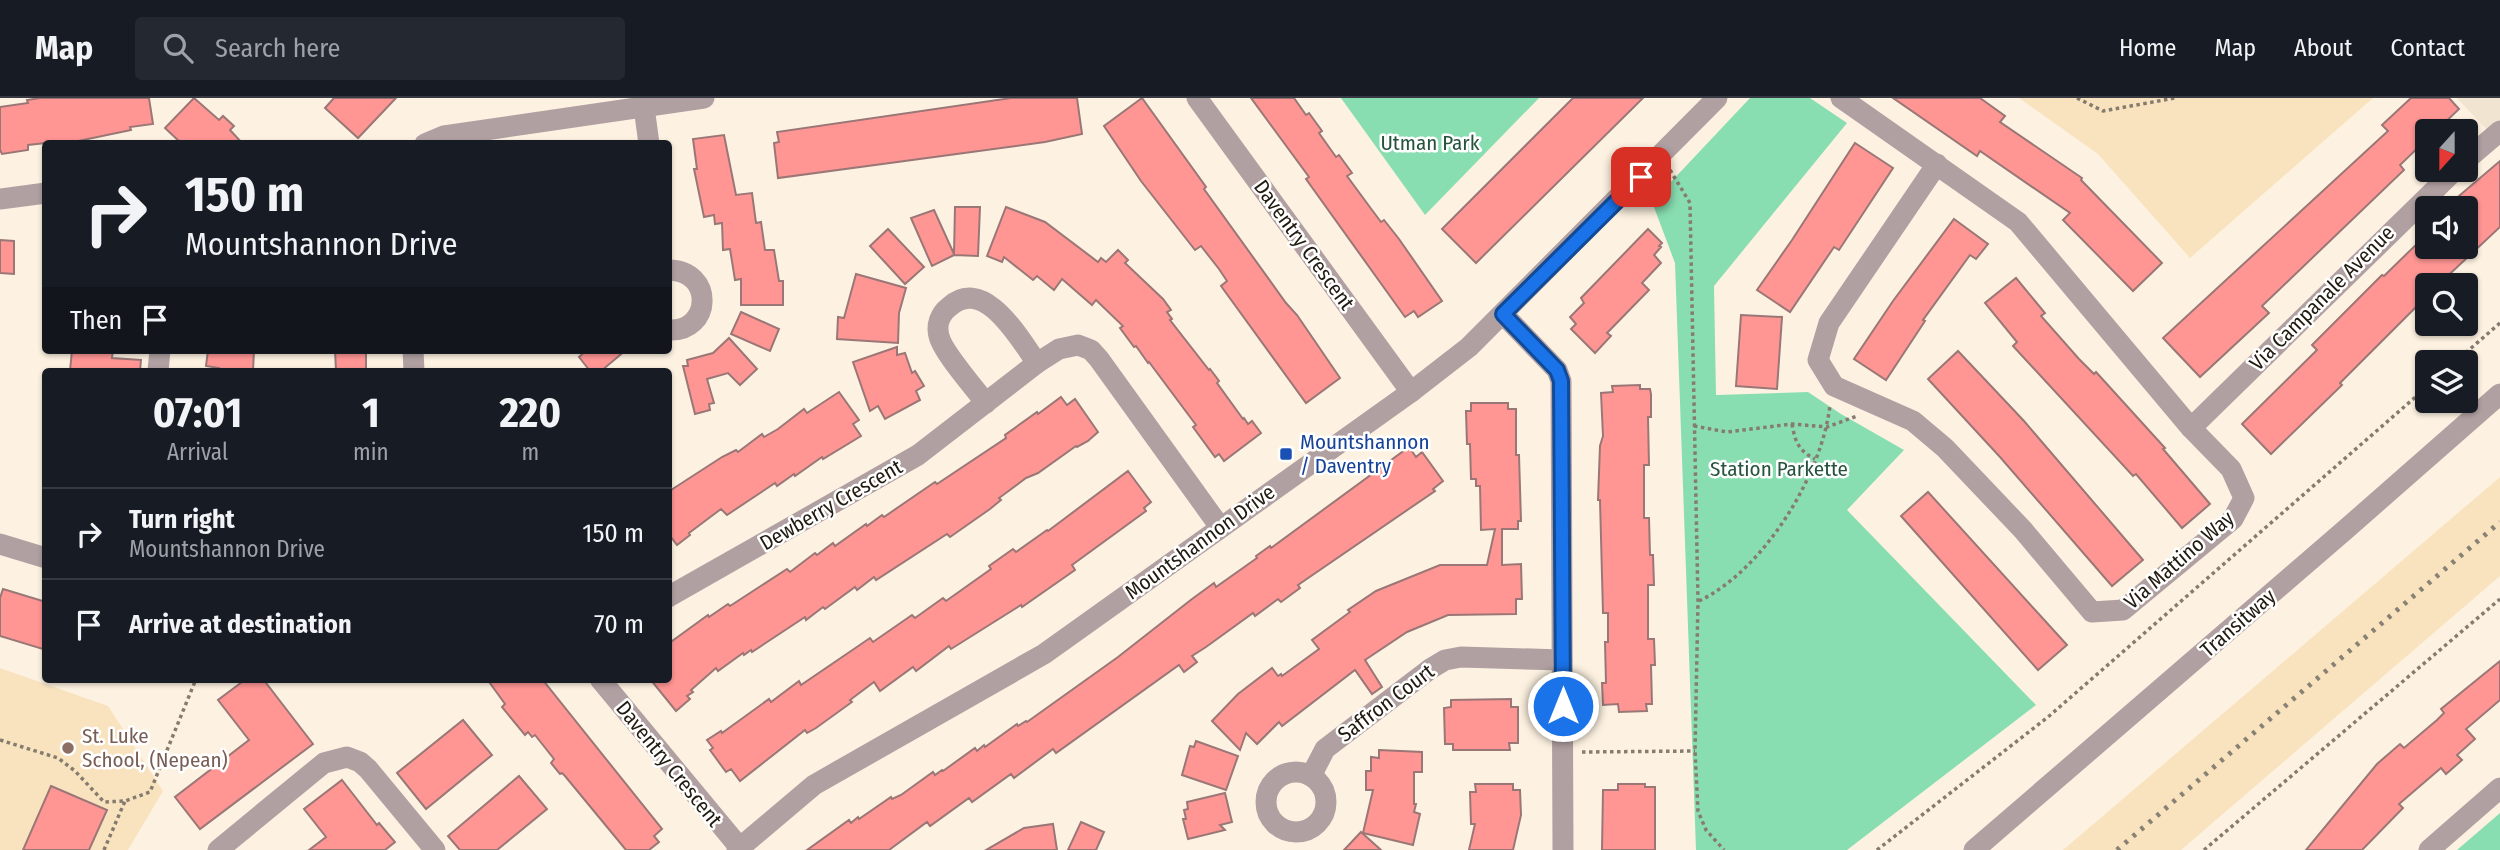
<!DOCTYPE html>
<html lang="en">
<head>
<meta charset="utf-8">
<style>
  body { margin:0; font-family:"Fira Sans Condensed",sans-serif; background:#242831; color:#f1f3f6; height:100vh; display:flex; flex-direction:column; font-size:26px; white-space:nowrap }
  * { box-sizing:border-box; margin:0 }
  p { font-size:23px; color:#9ea1a6 }
  .icon { flex:none; width:38px; height:38px; fill:none; stroke:currentColor; stroke-width:2; stroke-linecap:round; stroke-linejoin:round }
  .map { position:relative; flex:1; overflow:hidden }
  .side { position:absolute; left:42px; top:270px; width:630px; height:315px; display:flex; flex-direction:column; background:#171b24; border-radius:7px; box-shadow:0 2px 5px #0004 }
  .side>* { flex:none }
  .guide { position:absolute; left:42px; top:42px; width:630px; height:214px; border-radius:7px; box-shadow:0 2px 5px #0004; background:#171b24; color:#f1f3f6; overflow:hidden }
  .needle { width:46px; rotate:201deg }
  .buttons { position:absolute; left:2415px; top:21px; display:grid; gap:14px }
  .buttons a { display:grid; place-items:center; width:63px; height:63px; border-radius:7px; background:#171b24; box-shadow:0 2px 5px #0004; font-size:35px }
  .pin { position:absolute; display:grid; place-items:center; width:60px; height:60px; color:#fff; margin:-30px; border-radius:14px; box-shadow:0 4px 10px #0006 }
  .me { position:absolute; width:77px; margin:-38px; rotate:0deg; stroke-linejoin:round; filter:drop-shadow(0 0 5px #0008) }
  .turn { display:flex; align-items:center; gap:24px; height:147px; padding:0 28px; font-size:32px }
  .turn .icon { width:91px; height:91px; stroke-width:2.5 }
  .turn b { display:block; font-size:49px; line-height:60px }
  .then { display:flex; align-items:center; height:66px; padding:0 28px; background:#0003; gap:14px; font-size:26px }
  .eta { display:flex; justify-content:space-evenly; align-items:center; height:119px; text-align:center }
  .eta b { font-size:42px; font-weight:700; line-height:49px }
  ul { padding:0; list-style:none }
  li { display:flex; align-items:center; gap:21px; height:91px; padding:0 28px; border-top:2px solid #363941 }
  li div { flex:1 }
  li b { display:block; font-size:26px }
  li em { font-style:normal }
  header { display:flex; align-items:center; gap:42px; box-sizing:border-box; height:98px; padding:0 35px; background:#171b24; border-bottom:2px solid #363941 }
  header strong { font-size:33px }
  nav { display:flex; gap:38px; margin-inline-start:auto; font-size:24px }
  .search { width:490px; height:63px; background:#242831; display:flex; align-items:center; gap:18px; box-sizing:border-box; padding:0 24px; border-radius:7px; color:#9ea1a6; font-size:26px }
  .map>svg:first-child { display:block }
  .commercial { fill:#f1e4d0 }
  .built { fill:#f9e3bf }
  .green { fill:#89deb1 }
  .building { fill:#ff9694; stroke:#9a7776; stroke-width:2 }
  .lines { fill:none; stroke-linecap:round; stroke-linejoin:round }
  .path { stroke:#857c6f; stroke-width:3.5; stroke-dasharray:3.5 3.5; stroke-linecap:butt }
  .minor { stroke:#b1a0a2; stroke-width:21 }
  .rail { stroke:#898173; stroke-width:5; stroke-dasharray:3.5 7; stroke-linecap:butt }
  .route-casing { stroke:#114b97; stroke-width:18 }
  .route { stroke:#1a73e8; stroke-width:12 }
  .transit-dot { fill:#1a4fb4; stroke:#fff; stroke-width:2.5 }
  .education-dot { fill:#8d6e63; stroke:#fff; stroke-width:2.5 }
  .labels { text-anchor:middle; dominant-baseline:central; stroke-width:5; stroke-linejoin:round; paint-order:stroke }
  .park-label { font-size:21px; fill:#27533d; stroke:#fff }
  .street-label { font-size:21px; fill:#201a0f; stroke:#fff }
  .transit-label { font-size:21px; fill:#164399; stroke:#fff; text-anchor:start }
  .education-label { font-size:21px; fill:#785e54; stroke:#fff; text-anchor:start }
</style>
</head>
<body>
<header>
<strong>Map</strong>
<div class="search"><svg class="icon" aria-label="search" viewBox="0 0 24 24"><circle cx="10" cy="10" r="6"/><path d="M15 15l6 6"/></svg>Search here</div>
<nav><a>Home</a><a>Map</a><a>About</a><a>Contact</a></nav>
</header>
<div class="map">
<svg width="2500" height="752" viewBox="0 0 2500 752">
  <rect width="100%" height="100%" fill="#fdf2e1"/>
  <path class="commercial" d="M2457,0H2500V25L2489,34Z"/>
  <g class="built">
    <path d="M2019,0H2373L2190,160L2098,56Z"/>
    <path d="M2500,379V478L2181,752H2063Z"/>
    <path d="M0,570L108,608L163,693L128,752H0Z"/>
  </g>
  <g class="green">
    <path d="M1341,0H1539L1425,117Z"/>
    <path d="M1750,0H1810L1847,25L1714,188L1716,297L1808,294L1841,316L1904,352L1847,412L2036,607L1847,752H1696L1675,165L1652,104Z"/>
    <path d="M2500,715V752H2457Z"/>
  </g>
  <g class="building">
    <path d="M40,0H149L153,26L130,29L131,32L64,46V43L28,47V52L2,56L0,52V9L28,5L27,2Z"/>
    <path d="M194,0L219,22L223,18L234,28L230,32L243,46H182L165,30Z"/>
    <path d="M334,0H396L358,40L325,10Z"/>
    <path d="M1011,0H1077L1082,36L1045,44L778,80L774,45L779,44L777,34Z"/>
    <path d="M1142,0L1206,89L1204,91L1286,205L1297,217L1340,280L1306,305L1221,188L1227,183L1219,171L1201,148L1195,152L1141,83L1104,28Z"/>
    <path d="M1251,0H1294L1306,17L1309,15L1322,33L1319,35L1336,59L1339,57L1352,75L1347,78L1372,112L1381,124L1384,122L1399,141L1442,203L1418,219L1414,213L1405,219L1306,81L1309,79Z"/>
    <path d="M1573,0H1643L1476,165L1442,131Z"/>
    <path d="M1893,0H1980L2005,18L2000,24L2082,80L2081,82L2162,165L2133,193L2063,122L2070,115L1980,53L1977,58Z"/>
    <path d="M2411,0H2449L2459,11L2436,33H2427V41L2400,67L2404,72L2262,208L2269,215L2200,279L2163,240L2388,33L2382,27Z"/>
    <path d="M724,37L736,97L752,95L756,125L761,124L765,152H774L779,183H783V207H741V181L735,182L730,151L723,152L722,125L715,126L714,117L704,119L694,71H697L693,41Z"/>
    <path d="M1855,45L1893,70L1839,152L1834,149L1790,214L1757,192L1792,142Z"/>
    <path d="M2500,63V129L2438,187H2427V198L2340,285L2342,287L2271,356L2242,326L2317,252L2312,247L2382,177L2384,178L2427,136V149H2466V110H2459L2453,103Z"/>
    <path d="M955,109H980L978,158L954,157L932,168L911,120L934,112L954,156Z"/>
    <path d="M1006,109L1045,124L1098,164L1101,160L1106,164L1118,152L1128,162L1125,165L1163,201L1171,212L1167,214L1172,221L1170,222L1209,272L1210,271L1219,283L1217,285L1243,321L1244,320L1248,326L1252,323L1261,335L1224,363L1219,356L1215,359L1193,329L1196,327L1149,264L1148,265L1136,248L1134,249L1120,230L1123,228L1096,202L1092,207L1062,181L1054,192L1037,178L1033,182L1004,159L1002,164L987,158Z"/>
    <path d="M1954,121L1988,146L1976,161L1970,157L1923,222L1925,223L1886,282L1854,261L1893,203Z"/>
    <path d="M888,131L924,169L905,186L870,148Z"/>
    <path d="M1648,131L1662,145L1659,148L1661,149L1654,157L1661,165L1642,185L1649,192L1607,235L1611,238L1595,255L1571,231L1576,226L1570,219L1584,205L1581,200Z"/>
    <path d="M0,142L14,143V176L0,175Z"/>
    <path d="M856,176L906,190L899,215L898,245L837,241L838,219L844,220Z"/>
    <path d="M2016,180L2045,215L2041,218L2079,261L2094,276L2096,274L2165,350L2163,351L2210,406L2182,430L2136,376L2133,378L2013,248L2017,244L1985,205Z"/>
    <path d="M741,214L779,231L770,253L731,236Z"/>
    <path d="M1741,217L1782,219L1777,291L1736,288Z"/>
    <path d="M729,240L757,271L740,287L728,275L707,281L714,305L709,306L710,312L695,316L683,268H688L687,262L713,255Z"/>
    <path d="M897,249V257L905,255L912,275L915,273L924,288L916,293L920,302L885,321L878,308L870,313L853,264Z"/>
    <path d="M72,252H113L112,260L141,262L140,273H70Z"/>
    <path d="M208,252H254L253,273H218L219,270L206,268Z"/>
    <path d="M335,252H366V273H336Z"/>
    <path d="M587,252H626L601,273H590L579,259Z"/>
    <path d="M1958,253L2024,323L2143,462L2112,488L2000,359L1928,281Z"/>
    <path d="M1640,287V291H1650L1651,296V319H1648L1649,367H1644V420H1649L1650,457H1653L1654,487H1648V541H1654L1655,567H1651L1652,606H1646L1647,613L1619,614L1618,606L1603,607L1602,585H1606L1605,544H1608V515H1603L1600,402H1598L1600,348L1603,338L1601,295L1613,294L1612,288Z"/>
    <path d="M839,294L859,322L853,326L861,338L823,361L822,359L795,378L794,376L777,388L775,385L727,417L721,411L689,435L690,437L677,447L668,435V394L722,359L736,352L738,354L762,336L764,339L778,331L804,311L807,315Z"/>
    <path d="M1061,299L1067,307L1075,301L1098,334L1088,343L1077,349L1076,348L1038,375L1026,380L999,400L1001,402L990,411L950,439L947,436L876,482L874,479L857,492L855,489L825,511L823,509L806,522L805,519L752,554L751,552L744,557L743,555L718,573L716,570L691,592L693,594L687,598L690,601L676,613L650,581H668V546L708,517L709,519L728,506L730,508L787,471L790,474L815,455L817,457L833,445L835,448L866,426L867,428L882,417L884,419L935,384L937,386L1006,340L1005,337L1037,314L1038,316Z"/>
    <path d="M1471,305H1508V311H1516V357H1519L1521,423H1518V431H1502V467L1521,466L1522,501H1516V516L1448,517L1407,534L1365,562L1382,589L1372,596L1355,572L1282,628L1279,624L1257,646L1246,635L1240,652L1212,623L1238,596L1272,570L1278,578L1281,576L1282,578L1319,551L1312,542L1350,514L1348,512L1376,493L1440,467H1487L1495,431L1481,432L1480,388H1476V381H1471L1470,346H1467L1466,313H1471Z"/>
    <path d="M1409,349L1416,359L1422,354L1443,383L1433,391L1435,393L1298,487L1300,490L1281,504L1278,501L1255,518L1253,515L1206,549L1192,558L1197,564L1184,574L1179,567L1056,655L1053,651L1014,680L1011,676L972,704L969,700L930,728L927,724L889,752H807L849,722L851,725L858,719L859,721L891,699L892,701L901,697L933,674L935,677L942,672L943,673L975,650L977,653L984,647L985,649L1017,626L1018,628L1026,623L1027,624L1118,559L1192,501L1214,485L1216,489L1257,460L1256,458L1270,448L1271,450Z"/>
    <path d="M1128,373L1151,404L1144,410L1146,413L1072,467L1075,472L1022,509L1021,507L951,551L949,548L916,573L913,569L880,593L874,584L850,602L852,604L816,630L807,635L805,632L740,683L731,671L726,674L710,652L713,650L707,642L721,633L722,635L769,601L771,604L799,583L801,587L870,540L873,544L912,517L915,520L943,500L946,503L991,471L989,468L1013,451L1016,454L1047,432L1048,433Z"/>
    <path d="M1928,394L2067,547L2038,572L1901,418Z"/>
    <path d="M3,491L46,504V552L0,538V500Z"/>
    <path d="M2500,563V602L2466,631L2475,641L2457,657L2462,662L2446,676L2441,670L2399,706L2403,710L2362,752H2306L2377,666L2400,646L2404,650L2437,622L2444,615L2441,611Z"/>
    <path d="M246,581H263L313,646L200,731L175,699L249,642L218,602Z"/>
    <path d="M487,581H542L662,731L654,738L659,744L649,752H626L565,678L562,675L560,676L551,665L554,661L535,637L532,639L528,634L525,637L502,609L505,606Z"/>
    <path d="M1511,601V609H1518V645H1509L1510,652H1453V646H1445L1444,610L1451,609V602Z"/>
    <path d="M463,622L492,657L426,711L397,675Z"/>
    <path d="M1196,643L1238,658L1226,692L1182,677L1190,648L1194,649Z"/>
    <path d="M1379,652L1422,654V674H1414V706H1416L1414,714L1420,716L1413,747L1363,735L1373,692H1366V673H1371V659L1379,660Z"/>
    <path d="M519,678L547,711L497,752H460L448,738Z"/>
    <path d="M342,682L377,727L379,725L395,744L385,752H309L326,739L304,711Z"/>
    <path d="M1475,686H1513V692H1520L1521,717L1513,752H1469L1475,726H1471L1470,694H1476Z"/>
    <path d="M1618,686H1645V689H1655V752H1602L1603,692H1618Z"/>
    <path d="M51,688L107,712L89,752H23Z"/>
    <path d="M1225,695L1232,724L1220,727L1225,732L1188,741L1183,721H1186L1184,712L1188,711L1187,704Z"/>
    <path d="M1081,724L1104,734L1096,752H1068Z"/>
    <path d="M1053,726L1057,752H986L1024,730Z"/>
    <path d="M1361,734L1381,752H1344Z"/>
  </g>
  <g class="lines">
    <g class="path">
      <path d="M2077,0L2103,13L2175,0"/>
      <path d="M1670,72L1690,105L1698,503L1695,653L1698,713L1706,732L1724,752"/>
      <path d="M2455,264L2500,225"/>
      <path d="M1792,326C1795,344 1799,353 1815,361"/>
      <path d="M1694,328L1727,334L1792,326L1827,329L1857,318"/>
      <path d="M1699,503C1764,472 1822,377 1830,307"/>
      <path d="M0,642L58,660L75,673L104,704L125,703L150,694L196,581"/>
      <path d="M1582,654L1695,653"/>
      <path d="M104,752L125,703"/>
      <path d="M1877,752L2048,619L2427,289"/>
      <path d="M2204,752L2500,501"/>
    </g>
    <g class="minor">
      <path d="M1197,0L1411,294"/>
      <path d="M1841,0L2018,124L2191,330L2231,371L2244,400L2233,421L2123,512L2092,514L2023,432L1945,350L1913,323L1834,288L1818,262L1829,225L1937,66"/>
      <path d="M644,9L649,46"/>
      <path d="M425,46L444,38L704,0"/>
      <path d="M2466,62L2500,33"/>
      <path d="M0,101L46,95"/>
      <path d="M668,172C715,172 712,235 668,232"/>
      <path d="M1503,216L1557,272L1561,283L1563,752"/>
      <path d="M413,252L414,273"/>
      <path d="M158,273L160,252"/>
      <path d="M986,305C975,291 942,253 939,238C936,227 940,216 949,209C984,177 1019,240 1037,265"/>
      <path d="M2191,330L2455,72"/>
      <path d="M0,446L46,460"/>
      <path d="M668,499L918,357L1037,265L1059,251L1078,247L1091,252L1099,261L1220,429"/>
      <path d="M600,581L740,750"/>
      <circle cx="1296" cy="704" r="30"/>
      <path d="M1311,678L1325,651L1430,571L1445,562L1461,559L1562,562"/>
      <path d="M218,752L324,665L347,659L360,664L368,671L435,752"/>
      <path d="M737,752L814,687L1044,556L1411,294L1469,249L1717,0"/>
      <path d="M1974,752L2345,432L2500,296"/>
      <path d="M2429,752L2500,690"/>
    </g>
    <path class="rail" d="M2117,752L2500,424"/>
  </g>
  <g class="lines">
    <defs>
      <path id="route" d="M1563,608L1561,283L1557,272L1503,216L1641,79"/>
    </defs>
    <use href="#route" class="route-casing"/>
    <use href="#route" class="route"/>
  </g>
  <rect class="transit-dot" x="1279" y="349" width="14" height="14" rx="3.5"/>
  <circle class="education-dot" cx="68" cy="650" r="7"/>
  <g class="labels">
    <g class="park-label">
      <text x="1430" y="45">Utman Park</text>
      <text x="1779" y="371">Station Parkette</text>
    </g>
    <g class="street-label">
      <text transform="translate(1304 147) rotate(54)">Daventry Crescent</text>
      <text transform="translate(2322 200) rotate(-45)">Via Campanale Avenue</text>
      <text transform="translate(831 407) rotate(-30)">Dewberry Crescent</text>
      <text transform="translate(1200 444) rotate(-36)">Mountshannon Drive</text>
      <text transform="translate(2179 462) rotate(-41)">Via Mattino Way</text>
      <text transform="translate(2238 525) rotate(-41)">Transitway</text>
      <text transform="translate(1386 605) rotate(-37)">Saffron Court</text>
      <text transform="translate(669 666) rotate(51)">Daventry Crescent</text>
    </g>
    <g class="transit-label">
      <text x="1300" y="344">Mountshannon<tspan x="1300" dy="24">/ Daventry</tspan></text>
    </g>
    <g class="education-label">
      <text x="82" y="638">St. Luke<tspan x="82" dy="24">School, (Nepean)</tspan></text>
    </g>
  </g>
</svg>
<div class="buttons">
<a><svg class="needle" viewBox="-14 -14 28 28"><path d="M0-13l5 13h-10z" fill="#e53935"/><path d="M0 13l5-13h-10z" fill="#9ea1a6"/></svg></a>
<a><svg class="icon" aria-label="sound" viewBox="0 0 24 24"><path d="M4 9h4l5-4v14l-5-4H4zM17 9q2 3 0 6"/></svg></a>
<a><svg class="icon" aria-label="search" viewBox="0 0 24 24"><circle cx="10" cy="10" r="6"/><path d="M15 15l6 6"/></svg></a>
<a><svg class="icon" aria-label="layers" viewBox="0 0 24 24"><path d="M12 4l9 5-9 5-9-5zM3 14l9 5 9-5"/></svg></a>
</div>
<div class="pin" style="left:1641px;top:79px;background:#d93025"><svg class="icon" aria-label="arrive" viewBox="0 0 24 24"><path d="M6 21V4h12l-3 4 3 4H6"/></svg></div>
<svg class="me" style="left:1563px;top:608px" viewBox="-20 -20 40 40"><circle r="17" fill="#1a73e8" stroke="#fff" stroke-width="3"/><path d="M0-11L8 9 0 5-8 9z" fill="#fff"/></svg>
<div class="guide">
<div class="turn"><svg class="icon" aria-label="right" viewBox="0 0 24 24"><path d="M7 20v-9h11M14 6l5 5-5 5"/></svg><div><b>150 m</b>Mountshannon Drive</div></div>
<div class="then">Then<svg class="icon" aria-label="arrive" viewBox="0 0 24 24"><path d="M6 21V4h12l-3 4 3 4H6"/></svg></div>
</div>
<section class="side">
<div class="eta">
<div><b>07:01</b><p>Arrival</p></div>
<div><b>1</b><p>min</p></div>
<div><b>220</b><p>m</p></div>
</div>
<ul>
<li><svg class="icon" aria-label="right" viewBox="0 0 24 24"><path d="M7 20v-9h11M14 6l5 5-5 5"/></svg><div><b>Turn right</b><p>Mountshannon Drive</p></div><em>150 m</em></li>
<li><svg class="icon" aria-label="arrive" viewBox="0 0 24 24"><path d="M6 21V4h12l-3 4 3 4H6"/></svg><div><b>Arrive at destination</b></div><em>70 m</em></li>
</ul>
</section>
</div>
</body>
</html>
